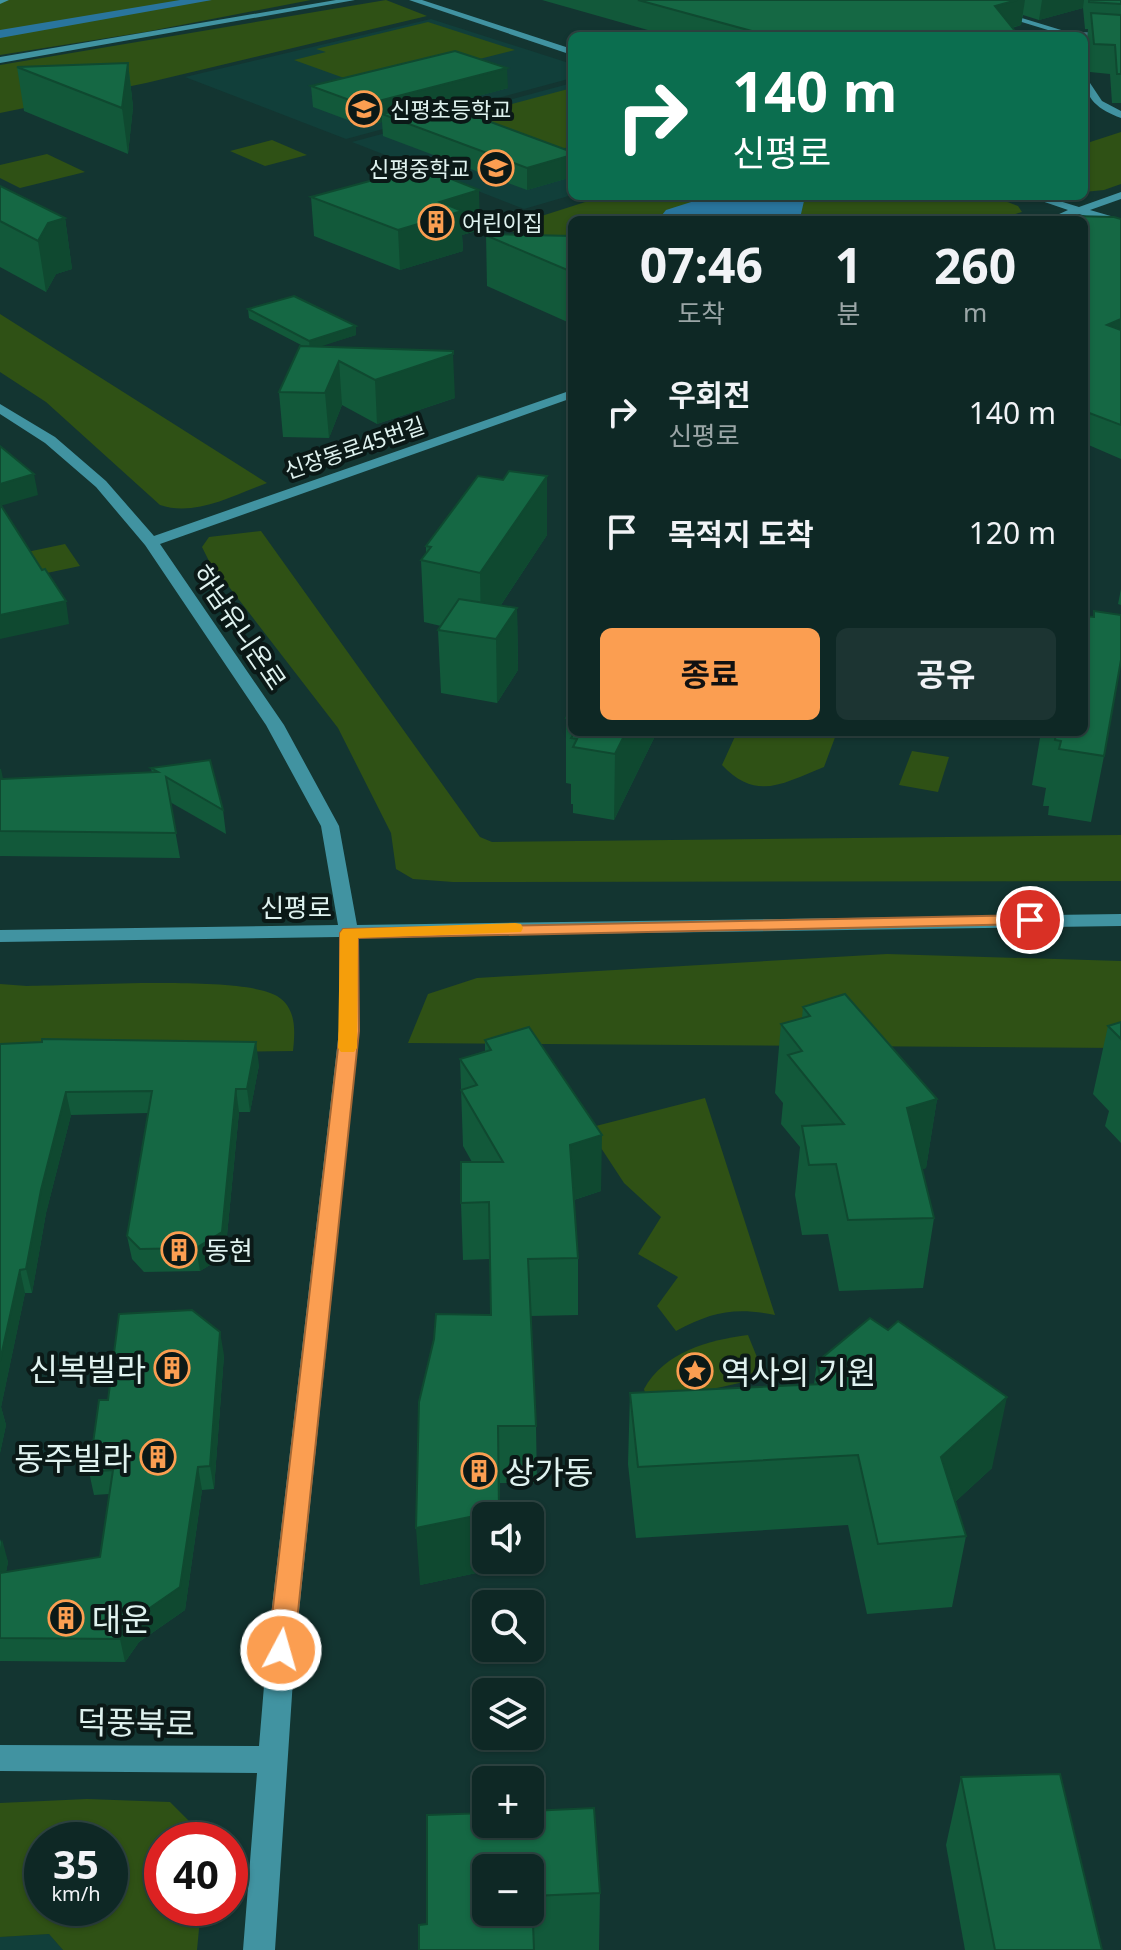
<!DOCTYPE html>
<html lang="ko">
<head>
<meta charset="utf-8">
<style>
  body { margin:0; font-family:"Noto Sans","Noto Sans KR",sans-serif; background:#1c3432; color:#f1f3f6; height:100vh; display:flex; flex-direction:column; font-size:30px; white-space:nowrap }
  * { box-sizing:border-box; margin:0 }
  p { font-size:26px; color:#9ba6a7 }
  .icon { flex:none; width:44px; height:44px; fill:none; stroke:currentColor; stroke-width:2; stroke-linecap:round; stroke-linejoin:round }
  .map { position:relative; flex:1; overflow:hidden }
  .side { position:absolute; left:568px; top:216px; width:520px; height:520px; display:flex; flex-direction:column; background:#0e2825; border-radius:12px; box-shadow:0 2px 6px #0004,0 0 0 2px #2e4442 }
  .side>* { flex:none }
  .hud { position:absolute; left:568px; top:32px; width:520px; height:168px; border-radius:12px; box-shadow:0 2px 6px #0004,0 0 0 2px #2e4442; background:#0b6e4f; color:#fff; overflow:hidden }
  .buttons { position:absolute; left:472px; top:1502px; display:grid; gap:16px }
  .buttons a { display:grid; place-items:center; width:72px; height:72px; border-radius:12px; background:#0e2825; box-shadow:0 2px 6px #0004,0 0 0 2px #2e4442; font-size:40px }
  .speed { position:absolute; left:24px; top:1822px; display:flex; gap:16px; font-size:40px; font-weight:700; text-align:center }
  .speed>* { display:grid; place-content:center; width:104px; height:104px; border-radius:50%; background:#0e2825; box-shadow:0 2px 6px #0004,0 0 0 2px #2e4442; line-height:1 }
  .speed small { font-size:20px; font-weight:400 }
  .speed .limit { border:12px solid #d22; background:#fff; color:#111 }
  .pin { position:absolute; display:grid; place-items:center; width:68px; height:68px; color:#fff; margin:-34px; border:4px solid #fff; border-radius:50%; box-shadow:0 2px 8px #0007 }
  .me { position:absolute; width:88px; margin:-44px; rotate:6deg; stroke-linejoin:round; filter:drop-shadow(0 0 6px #0008) }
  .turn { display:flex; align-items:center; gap:28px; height:168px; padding:0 32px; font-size:36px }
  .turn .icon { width:104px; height:104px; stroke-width:2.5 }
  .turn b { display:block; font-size:56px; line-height:68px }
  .eta { display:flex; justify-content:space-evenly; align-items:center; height:136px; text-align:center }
  .eta b { font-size:48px; font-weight:700; line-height:56px }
  .cta { display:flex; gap:16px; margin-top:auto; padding:16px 32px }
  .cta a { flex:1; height:92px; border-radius:12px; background:#fb9e51; color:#111; font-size:32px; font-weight:700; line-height:92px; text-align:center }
  .cta a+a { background:#1c3432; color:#f1f3f6 }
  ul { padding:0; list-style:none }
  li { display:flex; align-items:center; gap:24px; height:120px; padding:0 32px }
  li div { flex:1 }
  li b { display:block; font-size:30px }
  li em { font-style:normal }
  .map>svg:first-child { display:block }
  .built { fill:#113f3a }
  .green { fill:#2f5115; fill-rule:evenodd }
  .water { fill:#29759d }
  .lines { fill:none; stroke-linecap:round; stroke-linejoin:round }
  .street { fill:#3f6f78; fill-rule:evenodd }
  .secondary { fill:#4193a1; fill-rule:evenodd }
  .wall { fill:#12593a }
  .shaded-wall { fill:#0f4930 }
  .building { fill:#156844; stroke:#0f4930; stroke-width:2; fill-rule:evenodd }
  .route { fill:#fb9e51; stroke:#a36735; stroke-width:2 }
  .slow { fill:#f59e0b }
  .labels { text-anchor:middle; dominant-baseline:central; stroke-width:8; stroke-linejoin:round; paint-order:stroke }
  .far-poi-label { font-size:22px; fill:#dff2ef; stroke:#0b1917; text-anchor:start }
  .far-street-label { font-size:22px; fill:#dff2ef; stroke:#0b1917 }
  .street-label { font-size:26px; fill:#dff2ef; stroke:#0b1917 }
  .poi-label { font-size:26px; fill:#dff2ef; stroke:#0b1917; text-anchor:start }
  .near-poi-label { font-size:32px; fill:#dff2ef; stroke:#0b1917; text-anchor:start }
  .near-street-label { font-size:32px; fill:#dff2ef; stroke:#0b1917 }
</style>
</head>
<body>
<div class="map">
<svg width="1121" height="1950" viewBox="0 0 1121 1950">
  <rect width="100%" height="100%" fill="#133531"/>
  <g class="built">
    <path d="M431,19L572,64V78L346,139L185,77Z"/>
    <path d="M572,83V195L524,209L352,142Z"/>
    <path d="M49,1934L63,1950H0V1937Z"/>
  </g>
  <g class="green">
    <path d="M0,0H311L145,32L0,55Z"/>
    <path d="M386,0L427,16L146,83L0,113V65Z"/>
    <path d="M428,22L515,50L369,87L294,60L326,52L316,49Z"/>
    <path d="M572,88V146L548,153L447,121Z"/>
    <path d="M1121,132V184L1104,190L1084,192V144Z"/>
    <path d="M272,140L307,155L265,166L230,151Z"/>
    <path d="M47,154L85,172L20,188L0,178V165Z"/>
    <path d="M604,196H992L1018,206L1022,212L995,220H572V255L504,228Z"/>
    <path d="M0,314L267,483C234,495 195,517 160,505L46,402L0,372Z"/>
    <path d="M261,531L480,837L492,842L1121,835V881L453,882L413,879L396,869L391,833L338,728L209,561L202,547L209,537Z"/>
    <path d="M65,544L80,566L42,574L27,552Z"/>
    <path d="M737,732H837L824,767C783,783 757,802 722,765Z"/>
    <path d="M912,751L949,757L938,792L899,785Z"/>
    <path d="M887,954L1121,961V1048L408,1043L428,994L477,978Z"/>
    <path d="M0,984L27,986C76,986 243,975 277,996C297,1008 295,1032 293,1051L0,1054Z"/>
    <path d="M705,1098L775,1315C734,1307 712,1312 676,1331L657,1306L678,1277L638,1254L661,1217L624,1183L588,1128Z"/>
    <path d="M748,1335L765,1377L648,1404L644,1389C664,1352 709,1340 748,1335Z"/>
    <path d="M87,1799L170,1802L207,1839L162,1840V1908H201L197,1950H63L49,1934L0,1937V1803ZM42,1840H110V1908H42Z"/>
  </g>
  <g class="water">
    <path d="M180,0H212L0,38V30Z"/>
    <path d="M710,196H847L827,201H804L801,214L806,220H658L666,210Z"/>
  </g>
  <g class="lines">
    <path class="street" d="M1064,31L1121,34V40L1067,36Z"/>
    <g class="secondary">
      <path d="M0,0H9L0,4Z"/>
      <path d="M336,0H355L0,63V57Z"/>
      <path d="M409,0H422L572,49V55Z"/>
      <path d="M949,0H962L1071,33L1060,36L1061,34Z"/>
      <path d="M1084,74L1102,101L1121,111V118C1099,110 1084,99 1084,74Z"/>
      <path d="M1121,192V199L1090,210L1121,219V226L1079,214L1062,220H1046L1068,210L1027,196H1043L1079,207Z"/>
      <path d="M572,390V398L160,544L284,725L339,826L357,925L1121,914V926L359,937V1031L295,1650L275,1950H243L257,1773L0,1771V1745L259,1746L267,1650L339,1031V937L0,942V930L338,925L321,826L266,725L145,545L96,487L45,443L0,414V404L55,437L106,481L154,536Z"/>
    </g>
  </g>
  <g class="wall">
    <path d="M542,0H1121V103H1112L1110,74L1090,72L1087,40L1088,29H1085L1083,8L1039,20L1023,15L1021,25L1012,28L1019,36H669Z"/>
    <path d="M128,63L133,107L128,154L24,111L17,67Z"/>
    <path d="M311,86L508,88L445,105L572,152V177L527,190L383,136L382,122L364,126L313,107Z"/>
    <path d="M0,186L65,218L72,269L56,274L46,292L0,267Z"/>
    <path d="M311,197L480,230L462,235L463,251L400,270L314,236Z"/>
    <path d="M1121,219V459L1084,443V220Z"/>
    <path d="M486,234L572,236V324L487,286Z"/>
    <path d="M248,309L356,326V335L320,346L455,398L377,424L342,405L329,438L283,437L279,392L303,346L249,318Z"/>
    <path d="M547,476V535L501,605L517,608L518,670L497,703L441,693L438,630L441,626L424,622L421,560L426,553V546L503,480Z"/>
    <path d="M1121,589V605L1118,604Z"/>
    <path d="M572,708V732H657L614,820L573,813V804H571V784L566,783V718Z"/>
    <path d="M1041,732H1084L1104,756L1091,822L1048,815L1049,806H1043L1046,788L1032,785Z"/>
    <path d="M151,768L223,810L226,834L170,802L180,858L0,856V769L2,779L152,773Z"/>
    <path d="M803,1007L937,1099L926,1168L922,1169L934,1218L923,1288L839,1291L828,1234L802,1235L795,1195L800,1147L781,1124L783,1103L775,1093L781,1024L802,1018Z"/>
    <path d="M1121,1022V1143L1105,1126L1109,1111L1093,1094L1108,1026Z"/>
    <path d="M485,1040L601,1191L574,1200L578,1258V1315L531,1316L536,1426L537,1483H500V1516H486L500,1568L420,1585L491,1315L490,1259L463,1260L461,1203L472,1162L463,1146L460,1059L485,1051Z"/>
    <path d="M0,1044L259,1065L250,1112H239L225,1256L200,1271L144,1272L132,1259L127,1236L148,1113L71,1115L46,1213L32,1293H25L1,1407L6,1425L0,1453Z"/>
    <path d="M224,1355L214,1489L202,1490L185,1610L139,1642L125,1662L0,1661V1539L8,1562L6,1572L100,1557L109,1494L94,1495L89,1472L108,1400Z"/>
    <path d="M817,1362L992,1468L955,1502L966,1536L952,1607L867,1614L848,1525L636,1538L628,1464L630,1393L814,1384Z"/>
    <path d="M961,1777L1102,1950H965L946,1845Z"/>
    <path d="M427,1815L600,1893L599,1950H419L427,1924Z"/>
  </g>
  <g class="shaded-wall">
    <path d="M1017,0H1025L1021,25L992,33L995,6Z"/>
    <path d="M1042,0H1084L1083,8L1039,20Z"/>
    <path d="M128,63L133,107L128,154L122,108Z"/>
    <path d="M507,68L508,88L393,119L382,114V122L364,126L363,105Z"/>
    <path d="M572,155V177L527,190V168Z"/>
    <path d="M479,190L480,230L462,235L463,251L400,270L398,230L440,202Z"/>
    <path d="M65,218L72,269L56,274L46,292L38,241L48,223Z"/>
    <path d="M1121,319V346L1107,325Z"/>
    <path d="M356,326V335L310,350L309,341Z"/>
    <path d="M453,354L455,398L377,424L375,380Z"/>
    <path d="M339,361L342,405L329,438L325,393Z"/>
    <path d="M34,474L38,495L0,506V484Z"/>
    <path d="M547,476V535L481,635L480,573Z"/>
    <path d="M66,601L69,624L0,639V615Z"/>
    <path d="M517,608L518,670L497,703L496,639Z"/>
    <path d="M626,732H657L614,820L615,754Z"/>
    <path d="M256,1042L259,1065L250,1112L247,1089Z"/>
    <path d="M236,1089L239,1112L225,1256L200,1271L196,1248Z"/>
    <path d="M66,1092L71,1115L46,1213L32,1293L26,1269L41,1190Z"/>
    <path d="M937,1099L926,1168L897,1178L907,1108Z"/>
    <path d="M602,1135L601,1191L570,1201V1145Z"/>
    <path d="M20,1270L25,1293L1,1407L6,1425L0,1453V1361Z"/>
    <path d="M220,1332L224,1355L214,1489L210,1466Z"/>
    <path d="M1007,1397L992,1468L928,1527L941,1457Z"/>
    <path d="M498,1426L500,1516H486V1560H500V1568L420,1585L416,1528Z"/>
    <path d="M198,1467L202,1490L185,1610L139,1642L125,1662L120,1639Z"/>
    <path d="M2,1539L8,1562L1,1597L0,1593V1548Z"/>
  </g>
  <g class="building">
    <path d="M638,0H1017L995,6L1019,36H770Z"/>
    <path d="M1089,0H1121V4L1089,2Z"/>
    <path d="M1091,13L1121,15V74H1117L1115,45L1094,44Z"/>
    <path d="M455,51L507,68L363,105L311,86Z"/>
    <path d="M128,63L122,108L17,67Z"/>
    <path d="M434,101L572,152V155L527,168L382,114Z"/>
    <path d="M421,167L479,190L440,202L462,211L398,230L311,197Z"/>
    <path d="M0,186L65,218L48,223L38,241L0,221Z"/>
    <path d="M1072,216L1114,217L1121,219V319L1107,325L1121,330V425L1084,411V220H1062Z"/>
    <path d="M486,234L572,236V272L485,235Z"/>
    <path d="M294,296L356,326L309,341L248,309Z"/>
    <path d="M300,346L453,351V354L375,380L339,361L325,393L279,392Z"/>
    <path d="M0,446L34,474L0,484Z"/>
    <path d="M509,471L547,476L480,573L421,560L431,547L426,546L478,476L503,480Z"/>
    <path d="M0,504L42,570L45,569L66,601L0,615Z"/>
    <path d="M459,599L517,608L496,639L438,630Z"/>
    <path d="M1094,611L1121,615V660L1104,756L1059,749L1061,741L1055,740L1056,732H1084V616L1094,617Z"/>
    <path d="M572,708V719L566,718Z"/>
    <path d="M575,732H626L615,754L573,747L577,739L571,738Z"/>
    <path d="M210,760L223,810L166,777L176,833L0,831V769L2,779L158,772L151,768Z"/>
    <path d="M845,994L937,1099L907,1108L934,1218L848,1220L836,1164L809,1165L802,1126L844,1124L788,1055L802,1051L781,1024L810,1016L803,1007Z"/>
    <path d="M1121,1022V1039L1108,1026Z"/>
    <path d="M529,1027L602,1135L570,1145L578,1258L528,1259L536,1426H498L499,1511L416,1528L419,1402L434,1339L436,1314L491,1315L489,1202L461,1203V1162H503L461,1090L477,1085L460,1059L491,1050L485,1040Z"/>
    <path d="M42,1039L256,1042L247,1089H236L222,1232L196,1248L140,1249L127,1236L152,1091L66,1092L41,1190L26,1269L20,1270L0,1361V1044L42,1042Z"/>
    <path d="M192,1310L220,1332L210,1466L198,1467L180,1587L134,1619L120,1639L0,1638V1573L100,1557L113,1470L89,1472L99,1400H108L119,1314Z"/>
    <path d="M870,1318L888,1330L898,1321L1007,1397L941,1457L966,1536L878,1544L858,1455L638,1467L630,1393L822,1384L817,1362Z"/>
    <path d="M1060,1774L1102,1950H995L961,1777Z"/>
    <path d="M594,1808L600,1893L532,1896L534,1950H419V1925L427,1924V1815L486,1813V1824H530V1811ZM486,1868H530V1912H486Z"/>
  </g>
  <path class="route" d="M1030,915L1036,916L1039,920L1036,924L358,938L359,1031L294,1650L290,1658L281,1662L272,1658L268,1650L340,1031V933L343,929Z"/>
  <path class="slow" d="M515,923L521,924L523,928L521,932L358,938L357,1048L354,1052H341L338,1048L340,933L343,929Z"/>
  <defs>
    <symbol id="school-ring" viewBox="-11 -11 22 22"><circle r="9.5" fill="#0b1917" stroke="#fb9e51" stroke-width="1.5"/><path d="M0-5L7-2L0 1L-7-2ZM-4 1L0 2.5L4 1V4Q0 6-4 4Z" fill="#fb9e51"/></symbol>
    <symbol id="building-ring" viewBox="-11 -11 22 22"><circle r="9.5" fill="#0b1917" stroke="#fb9e51" stroke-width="1.5"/><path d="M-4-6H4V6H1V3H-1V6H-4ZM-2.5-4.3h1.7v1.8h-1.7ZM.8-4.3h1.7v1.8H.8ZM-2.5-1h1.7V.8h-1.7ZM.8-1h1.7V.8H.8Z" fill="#fb9e51"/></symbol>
    <symbol id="sight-ring" viewBox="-11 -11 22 22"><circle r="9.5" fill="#0b1917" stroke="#fb9e51" stroke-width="1.5"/><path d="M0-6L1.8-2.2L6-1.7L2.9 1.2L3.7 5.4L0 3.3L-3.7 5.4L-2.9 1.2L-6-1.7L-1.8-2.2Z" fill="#fb9e51"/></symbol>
  </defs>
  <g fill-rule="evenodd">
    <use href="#school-ring" x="344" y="89" width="40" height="40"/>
    <use href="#school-ring" x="476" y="148" width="40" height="40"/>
    <use href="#building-ring" x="416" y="202" width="40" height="40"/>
    <use href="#building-ring" x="159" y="1230" width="40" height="40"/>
    <use href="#building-ring" x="152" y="1348" width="40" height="40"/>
    <use href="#sight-ring" x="675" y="1351" width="40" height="40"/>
    <use href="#building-ring" x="138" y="1437" width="40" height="40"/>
    <use href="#building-ring" x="459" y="1451" width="40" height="40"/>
    <use href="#building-ring" x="46" y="1598" width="40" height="40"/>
  </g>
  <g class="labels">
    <g class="far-poi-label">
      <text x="390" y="109">신평초등학교</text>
      <text x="470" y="168" text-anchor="end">신평중학교</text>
      <text x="462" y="222">어린이집</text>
    </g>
    <g class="far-street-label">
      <text transform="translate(354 447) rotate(-19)">신장동로45번길</text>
    </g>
    <g class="street-label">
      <text transform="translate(240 627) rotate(56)">하남유니온로</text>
      <text x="296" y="907">신평로</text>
    </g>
    <g class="poi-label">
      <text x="205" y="1250">동현</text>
    </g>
    <g class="near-poi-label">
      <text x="146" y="1368" text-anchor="end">신복빌라</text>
      <text x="721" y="1371">역사의 기원</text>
      <text x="132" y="1457" text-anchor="end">동주빌라</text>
      <text x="505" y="1471">상가동</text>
      <text x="92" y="1618">대운</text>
    </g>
    <g class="near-street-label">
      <text transform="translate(136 1722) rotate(1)">덕풍북로</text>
    </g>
  </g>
</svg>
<div class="buttons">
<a><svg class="icon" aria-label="sound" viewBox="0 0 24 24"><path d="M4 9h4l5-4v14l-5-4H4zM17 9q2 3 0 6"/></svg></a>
<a><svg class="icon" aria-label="search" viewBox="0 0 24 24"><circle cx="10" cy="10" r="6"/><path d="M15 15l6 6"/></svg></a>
<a><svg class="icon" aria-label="layers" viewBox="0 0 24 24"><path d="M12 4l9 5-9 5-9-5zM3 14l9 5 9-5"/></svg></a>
<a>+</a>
<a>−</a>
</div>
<div class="speed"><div>35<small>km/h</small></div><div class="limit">40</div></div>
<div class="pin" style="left:1030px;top:920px;background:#d93025"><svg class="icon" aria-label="arrive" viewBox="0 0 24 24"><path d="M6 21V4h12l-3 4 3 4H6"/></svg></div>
<svg class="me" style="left:281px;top:1650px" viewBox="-20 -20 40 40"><circle r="17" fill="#fb9e51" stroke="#fff" stroke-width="3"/><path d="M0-11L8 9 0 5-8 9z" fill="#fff"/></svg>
<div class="hud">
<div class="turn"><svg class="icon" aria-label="right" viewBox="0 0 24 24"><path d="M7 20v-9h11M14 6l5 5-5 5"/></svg><div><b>140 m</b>신평로</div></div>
</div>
<section class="side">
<div class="eta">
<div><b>07:46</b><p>도착</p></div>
<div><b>1</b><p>분</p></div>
<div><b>260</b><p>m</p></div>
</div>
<ul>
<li><svg class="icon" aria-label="right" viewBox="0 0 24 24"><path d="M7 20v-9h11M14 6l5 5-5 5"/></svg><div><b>우회전</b><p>신평로</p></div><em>140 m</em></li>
<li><svg class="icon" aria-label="arrive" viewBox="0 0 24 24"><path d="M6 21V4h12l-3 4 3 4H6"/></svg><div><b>목적지 도착</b></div><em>120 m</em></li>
</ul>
<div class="cta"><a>종료</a><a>공유</a></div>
</section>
</div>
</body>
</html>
